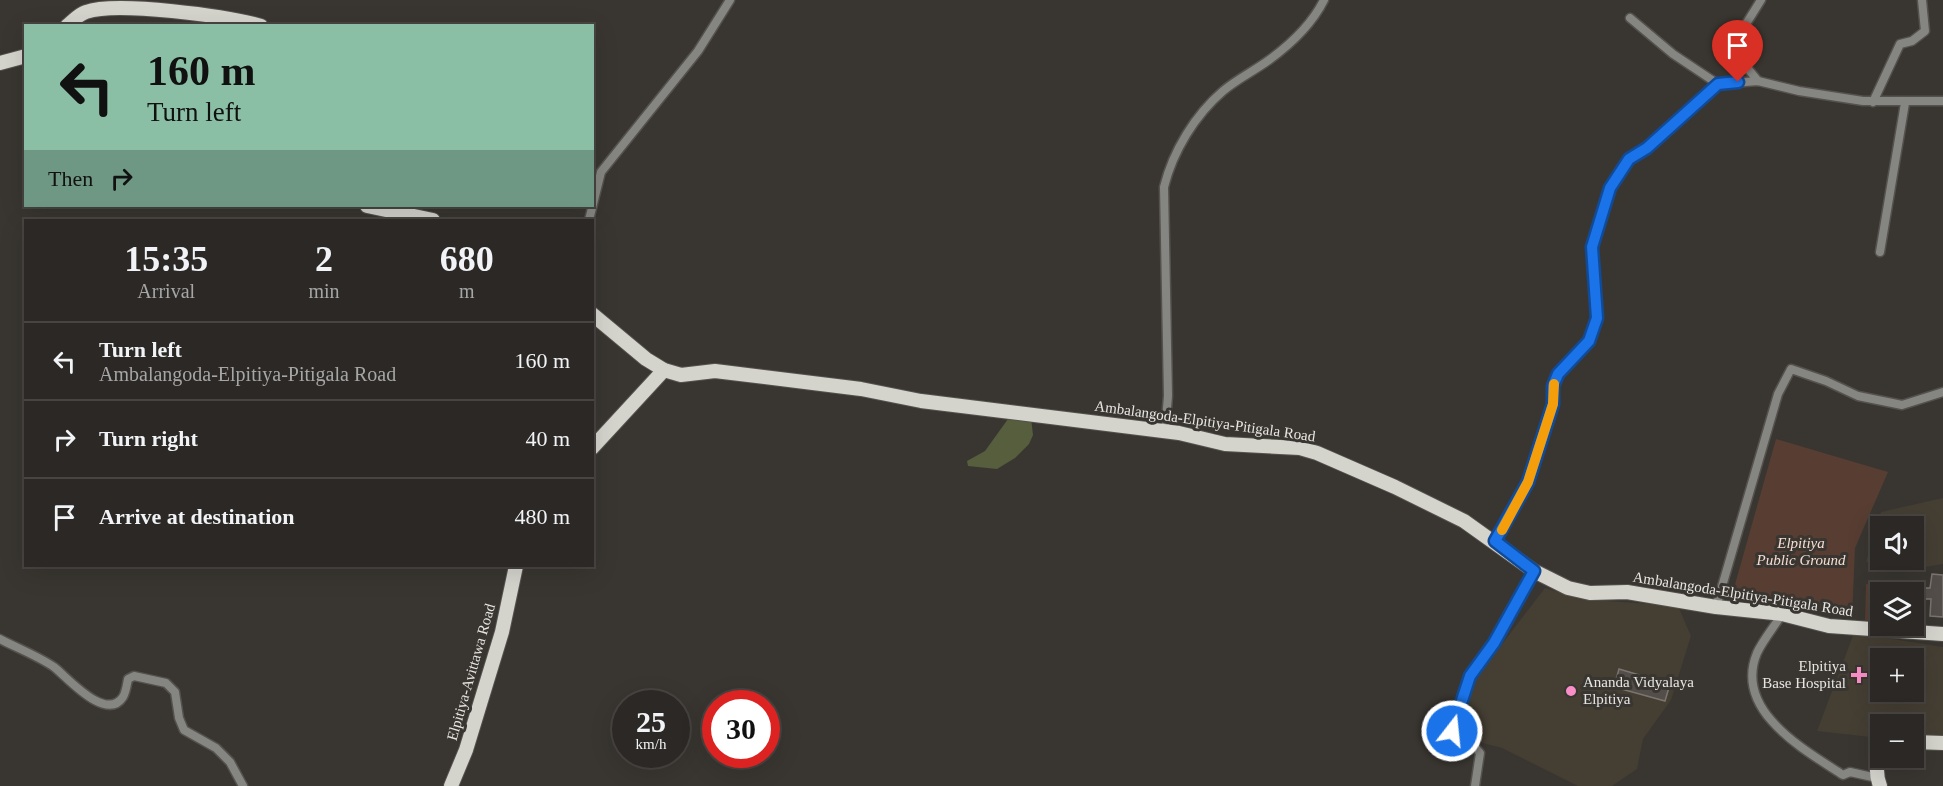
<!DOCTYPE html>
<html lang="en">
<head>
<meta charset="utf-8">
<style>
  body { margin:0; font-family:Georgia,serif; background:#373432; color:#f1f3f6; height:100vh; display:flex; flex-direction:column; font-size:22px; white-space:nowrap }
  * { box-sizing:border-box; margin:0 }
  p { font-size:20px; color:#a6a6a7 }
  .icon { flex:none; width:33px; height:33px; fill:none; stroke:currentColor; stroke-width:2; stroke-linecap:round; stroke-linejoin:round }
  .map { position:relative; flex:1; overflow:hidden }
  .details { position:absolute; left:24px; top:219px; width:570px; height:348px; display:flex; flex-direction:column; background:#2b2825; border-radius:0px; box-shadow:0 6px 24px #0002,0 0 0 2px #474442 }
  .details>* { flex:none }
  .top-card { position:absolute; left:24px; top:24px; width:570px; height:183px; border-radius:0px; box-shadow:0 6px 24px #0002,0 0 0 2px #474442; background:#8abfa5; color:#111; overflow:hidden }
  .buttons { position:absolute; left:1870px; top:516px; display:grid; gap:12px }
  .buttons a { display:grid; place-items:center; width:54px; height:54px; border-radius:0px; background:#2b2825; box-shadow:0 6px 24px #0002,0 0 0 2px #474442; font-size:30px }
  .speed { position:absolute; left:612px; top:690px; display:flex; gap:12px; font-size:30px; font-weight:700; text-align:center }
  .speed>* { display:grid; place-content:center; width:78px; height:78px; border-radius:50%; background:#2b2825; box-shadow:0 6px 24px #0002,0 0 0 2px #474442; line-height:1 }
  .speed small { font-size:15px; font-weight:400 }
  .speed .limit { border:9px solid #d22; background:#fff; color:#111 }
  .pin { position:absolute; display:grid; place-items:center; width:51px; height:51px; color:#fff; margin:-62px -26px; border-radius:50% 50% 50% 0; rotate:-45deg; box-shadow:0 0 6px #0007 }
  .pin .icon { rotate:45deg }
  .me { position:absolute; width:66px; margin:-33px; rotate:16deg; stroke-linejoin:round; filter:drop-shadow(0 0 4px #0008) }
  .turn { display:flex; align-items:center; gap:21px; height:126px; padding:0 24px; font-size:27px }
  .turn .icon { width:78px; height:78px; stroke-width:2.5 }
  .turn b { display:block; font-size:42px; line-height:51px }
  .then { display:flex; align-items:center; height:57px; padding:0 24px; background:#0003; gap:12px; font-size:22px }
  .eta { display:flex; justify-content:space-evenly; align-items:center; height:102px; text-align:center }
  .eta b { font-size:36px; font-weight:600; line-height:42px }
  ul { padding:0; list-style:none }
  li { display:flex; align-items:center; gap:18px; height:78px; padding:0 24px; border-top:2px solid #474442 }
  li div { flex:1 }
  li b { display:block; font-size:22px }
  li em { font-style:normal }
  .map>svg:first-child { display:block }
  .built { fill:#443e33; fill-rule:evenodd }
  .green { fill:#573d32 }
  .water { fill:#565e3e }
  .building { fill:#534e49; stroke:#7b7570; stroke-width:1.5 }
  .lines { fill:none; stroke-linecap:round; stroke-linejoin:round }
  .street-casing { stroke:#55524d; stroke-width:11 }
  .primary-casing { stroke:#55524d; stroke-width:16 }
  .street { stroke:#858582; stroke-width:8 }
  .primary { stroke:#d4d3cc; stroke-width:14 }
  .route-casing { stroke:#114b97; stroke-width:15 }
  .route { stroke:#1a73e8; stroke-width:10 }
  .slow { stroke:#f59e0b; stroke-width:10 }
  .poi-dot { fill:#fa8fc7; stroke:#393631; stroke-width:2 }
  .labels { text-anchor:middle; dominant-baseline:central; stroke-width:6; stroke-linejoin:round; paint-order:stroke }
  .street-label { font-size:15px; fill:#e8e6e3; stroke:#393631 }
  .park-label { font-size:15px; font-style:italic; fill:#f6ddd2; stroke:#393631 }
  .poi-label { font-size:15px; fill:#e8e6e3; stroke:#393631; text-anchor:end }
</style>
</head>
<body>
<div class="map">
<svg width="1943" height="786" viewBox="0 0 1943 786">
  <rect width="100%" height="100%" fill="#393631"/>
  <g class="built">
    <path d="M1943,498V564L1925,567L1866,562L1881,512ZM1881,526H1914V560H1881Z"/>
    <path d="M1545,588L1579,599L1678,606L1691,636L1671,700L1643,739L1637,769L1612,786H1578L1502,748L1468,739L1456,725L1471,681L1491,658Z"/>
    <path d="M1854,633L1943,647V739L1934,740L1914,735V724H1881L1880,738L1817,731ZM1881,658H1914V692H1881Z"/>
  </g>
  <g class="green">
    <path d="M1776,439L1888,472L1855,548L1852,618L1732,595Z"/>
    <path d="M1866,584L1904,588V592H1881V622L1865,620Z"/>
  </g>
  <path class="water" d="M1018,415L1031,418L1033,435L1029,444L1015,458L997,469L968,466L967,461L985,451L1008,419Z"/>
  <g class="building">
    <path d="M1932,574L1943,575V617L1930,616L1931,599H1924L1925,588H1930Z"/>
    <path d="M1619,669L1670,684L1665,701L1614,687Z"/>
  </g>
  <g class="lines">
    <defs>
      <g id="street">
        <path d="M1630,18L1673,54L1718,84L1758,81L1799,91L1863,101H1943"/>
        <path d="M1758,81L1731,48L1761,0"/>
        <path d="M1873,102L1900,44L1912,41L1925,31L1922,0"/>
        <path d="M589,220L601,172L698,51L730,0"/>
        <path d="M1880,252L1905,103"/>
        <path d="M1165,432L1168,396L1164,187C1173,151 1195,115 1223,91C1237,79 1254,71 1269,60C1291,44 1312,24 1324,0"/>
        <path d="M1495,541L1528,482L1553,404V386L1558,373L1589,341L1597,318L1592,247L1610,188L1629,159L1647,148L1718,84"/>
        <path d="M1716,607L1778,394L1791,369L1826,381L1858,396L1902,405L1943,392"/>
        <path d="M1782,614C1774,627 1763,640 1757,653C1733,711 1805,750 1843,775L1850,772L1877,778"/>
        <path d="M0,639C17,648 38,656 54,667C66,676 106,723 123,697C126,692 127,684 128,679L134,676L166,683L175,692L179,718L184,730L216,748L230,762L243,786"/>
        <path d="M1475,786L1480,753L1474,746L1456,739L1452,731L1455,717L1470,676L1494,643L1534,571"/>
      </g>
      <g id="primary">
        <path d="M67,26C73,21 79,14 86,12C116,1 228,16 261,26"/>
        <path d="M0,63L26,56"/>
        <path d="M367,206L433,220"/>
        <path d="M592,314L646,359L664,370L681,375L715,371L861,389L921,401L1179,433L1225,444L1300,448L1317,453L1395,487L1464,521L1534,571L1568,588L1590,593L1627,592L1716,607L1782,614L1829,626L1943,634"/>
        <path d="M592,448L664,370"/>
        <path d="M1914,742L1943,743"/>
        <path d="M451,786L466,750L502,632L516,566"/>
        <path d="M1880,786C1876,775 1875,765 1881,754"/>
      </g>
    </defs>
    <use href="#street" class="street-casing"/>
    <use href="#primary" class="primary-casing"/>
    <use href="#street" class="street"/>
    <use href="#primary" class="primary"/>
  </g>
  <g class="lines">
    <defs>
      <path id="route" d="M1452,731L1470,676L1494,643L1534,571L1495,541L1528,482L1553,404V386L1558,374L1589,341L1597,318L1592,247L1610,188L1629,159L1647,148L1718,84L1738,82"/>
    </defs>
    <use href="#route" class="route-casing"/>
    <use href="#route" class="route"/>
    <path class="slow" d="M1502,530L1528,482L1553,404L1554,384"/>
  </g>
  <g class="poi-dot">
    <path d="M1856 666h6v6h6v6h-6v6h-6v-6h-6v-6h6z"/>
    <circle cx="1571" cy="691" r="6"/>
  </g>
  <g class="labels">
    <g class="street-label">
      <text transform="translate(1205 421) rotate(8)">Ambalangoda-Elpitiya-Pitigala Road</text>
      <text transform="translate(1743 594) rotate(9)">Ambalangoda-Elpitiya-Pitigala Road</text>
      <text transform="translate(471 672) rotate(-74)">Elpitiya-Avittawa Road</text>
    </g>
    <g class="park-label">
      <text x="1801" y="543">Elpitiya<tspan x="1801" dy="17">Public Ground</tspan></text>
    </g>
    <g class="poi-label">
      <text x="1846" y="666">Elpitiya<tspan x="1846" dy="17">Base Hospital</tspan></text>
      <text x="1583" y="682" text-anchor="start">Ananda Vidyalaya<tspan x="1583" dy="17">Elpitiya</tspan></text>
    </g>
  </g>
</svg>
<div class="buttons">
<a><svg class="icon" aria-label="sound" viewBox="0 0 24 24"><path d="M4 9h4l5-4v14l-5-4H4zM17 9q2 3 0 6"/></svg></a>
<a><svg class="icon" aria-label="layers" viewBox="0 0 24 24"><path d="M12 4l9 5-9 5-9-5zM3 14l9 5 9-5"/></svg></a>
<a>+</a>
<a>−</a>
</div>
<div class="speed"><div>25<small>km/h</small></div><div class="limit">30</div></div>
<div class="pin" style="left:1738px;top:82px;background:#d93025"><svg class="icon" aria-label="arrive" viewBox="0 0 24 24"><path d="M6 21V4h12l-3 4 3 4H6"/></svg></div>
<svg class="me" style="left:1452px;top:731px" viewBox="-20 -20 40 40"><circle r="17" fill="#1a73e8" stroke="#fff" stroke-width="3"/><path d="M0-11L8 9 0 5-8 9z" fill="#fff"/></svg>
<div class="top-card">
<div class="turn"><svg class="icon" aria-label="left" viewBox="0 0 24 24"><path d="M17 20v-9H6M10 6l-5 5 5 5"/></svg><div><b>160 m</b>Turn left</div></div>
<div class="then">Then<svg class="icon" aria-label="right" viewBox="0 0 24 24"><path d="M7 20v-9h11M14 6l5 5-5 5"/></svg></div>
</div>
<section class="details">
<div class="eta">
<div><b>15:35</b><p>Arrival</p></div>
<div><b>2</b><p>min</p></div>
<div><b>680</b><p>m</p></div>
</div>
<ul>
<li><svg class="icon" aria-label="left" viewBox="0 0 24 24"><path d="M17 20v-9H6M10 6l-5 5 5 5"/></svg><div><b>Turn left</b><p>Ambalangoda-Elpitiya-Pitigala Road</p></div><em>160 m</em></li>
<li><svg class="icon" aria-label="right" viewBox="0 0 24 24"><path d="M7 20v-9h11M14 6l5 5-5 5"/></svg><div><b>Turn right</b></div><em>40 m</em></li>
<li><svg class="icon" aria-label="arrive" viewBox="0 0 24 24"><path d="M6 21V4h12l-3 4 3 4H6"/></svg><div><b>Arrive at destination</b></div><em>480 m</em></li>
</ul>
</section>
</div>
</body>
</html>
